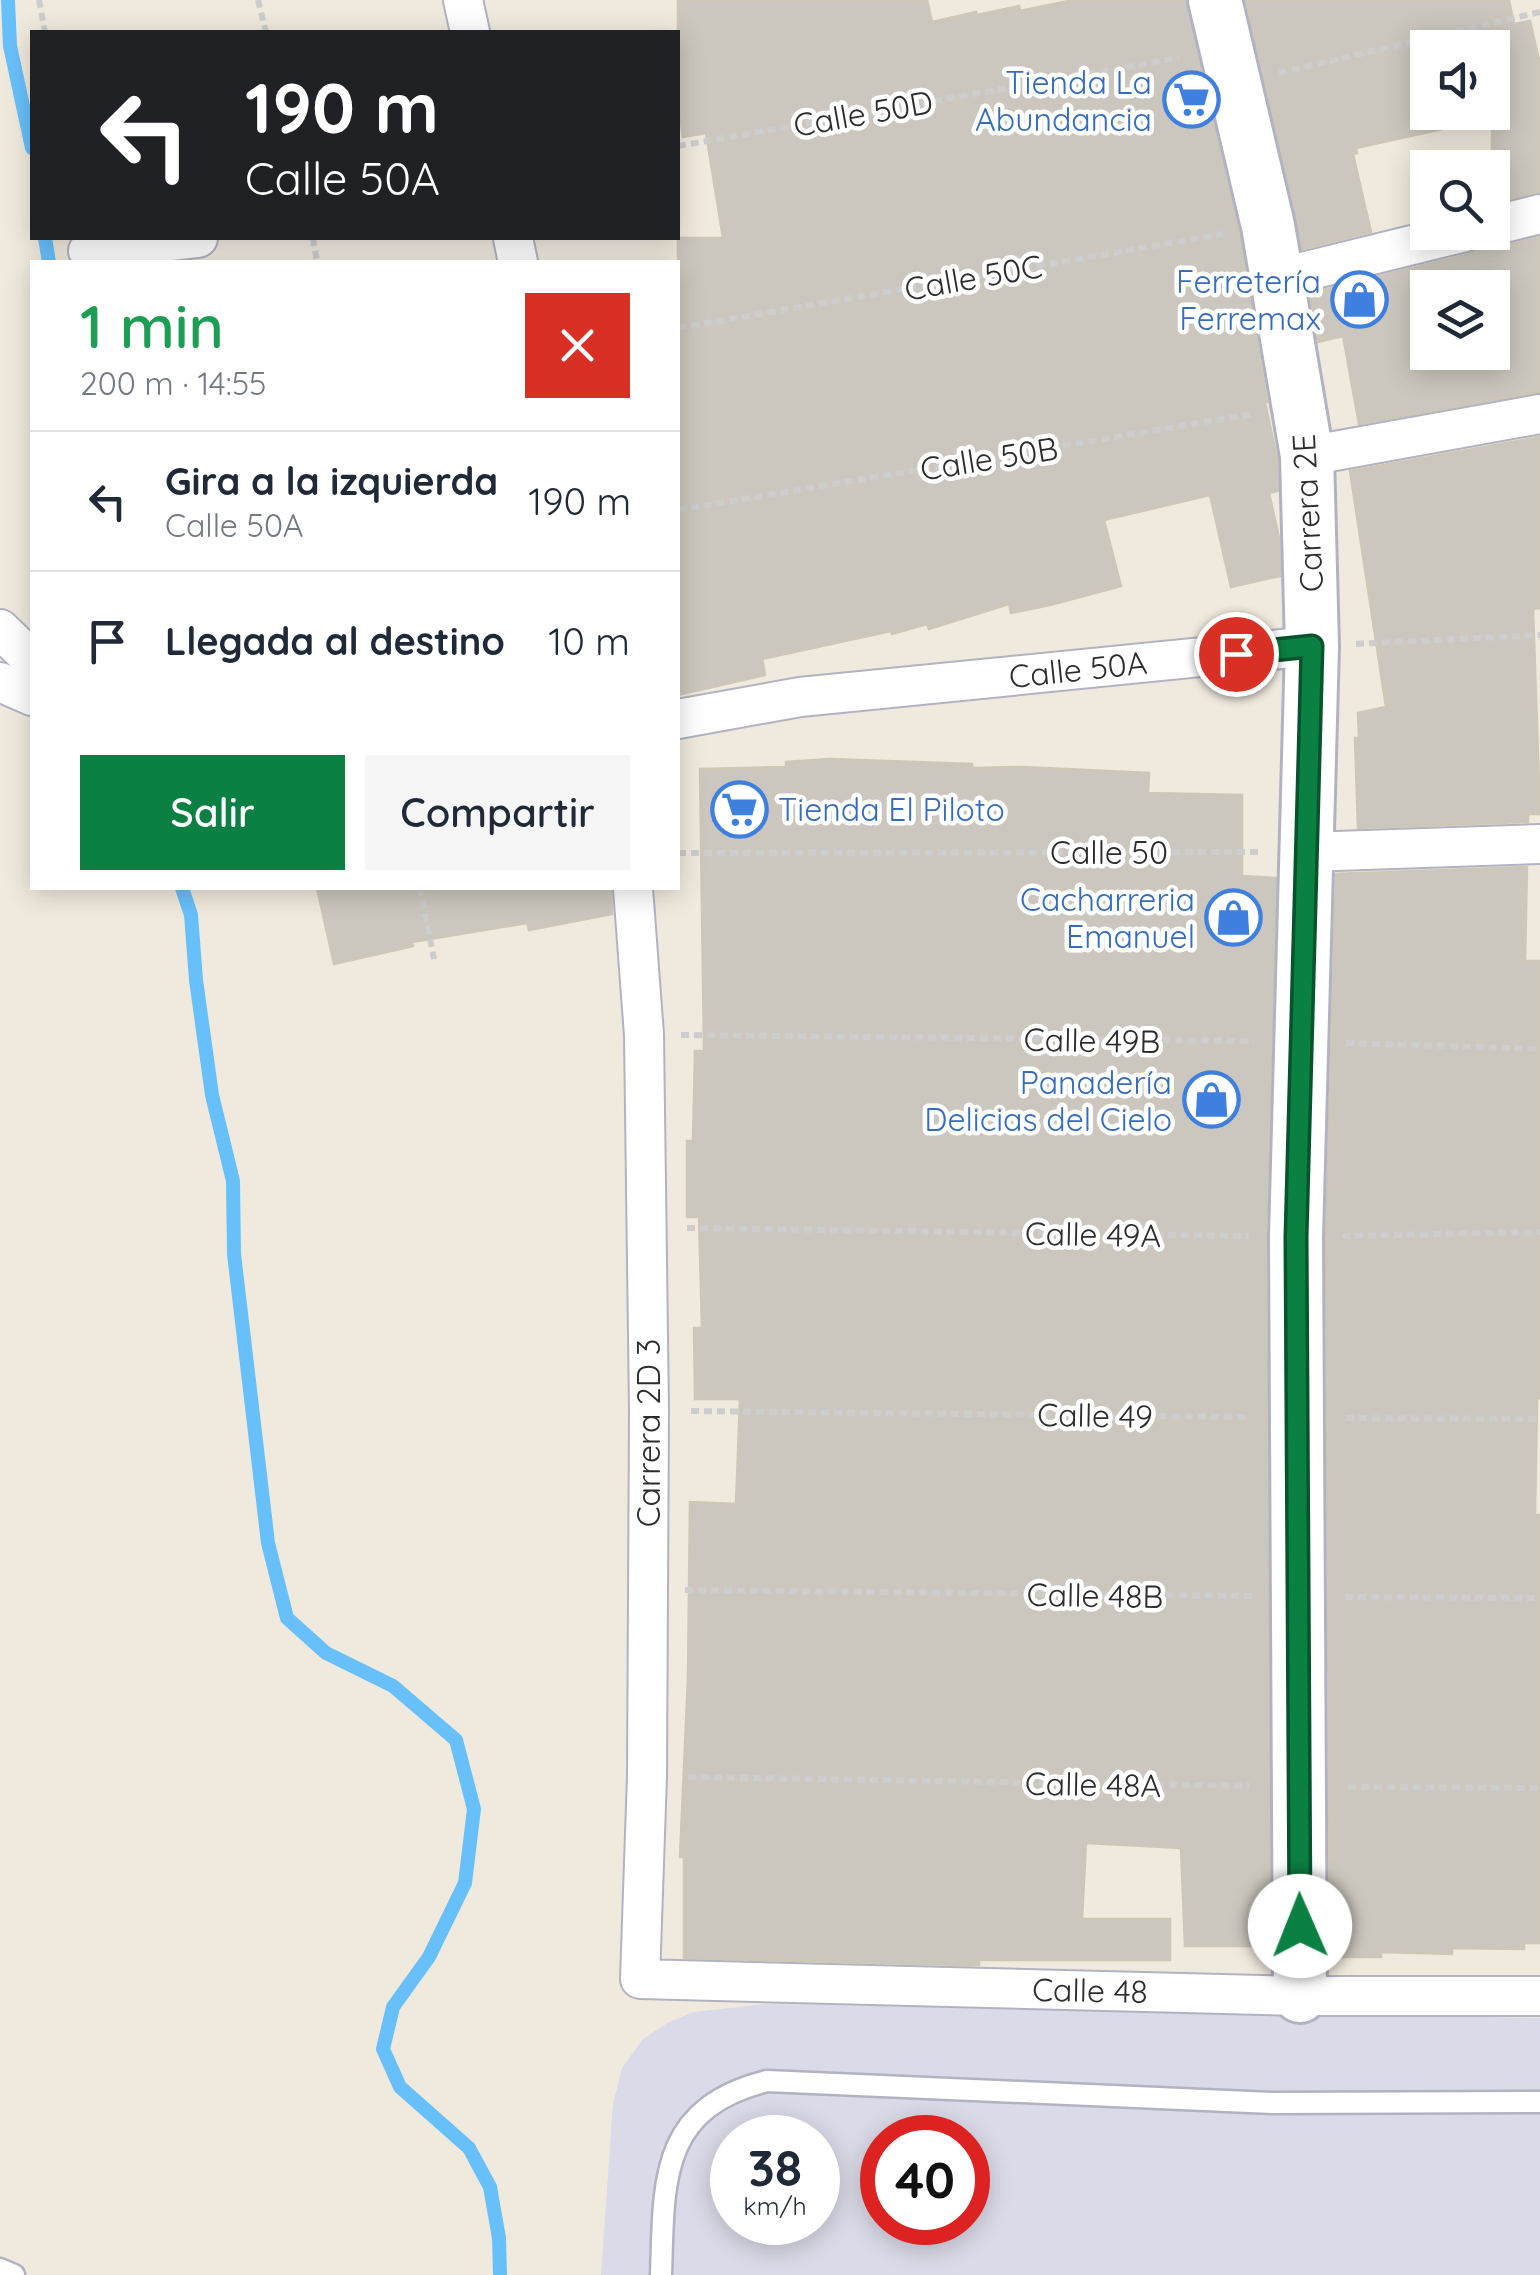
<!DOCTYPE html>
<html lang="es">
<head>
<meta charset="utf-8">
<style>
  body { margin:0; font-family:Quicksand,sans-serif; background:#f6f6f7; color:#1f2937; height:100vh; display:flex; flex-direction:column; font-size:38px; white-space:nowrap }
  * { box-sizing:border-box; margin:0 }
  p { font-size:32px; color:#747a83 }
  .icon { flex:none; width:55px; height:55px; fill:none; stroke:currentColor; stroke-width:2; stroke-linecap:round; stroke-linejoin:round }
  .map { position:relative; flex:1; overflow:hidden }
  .details { position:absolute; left:30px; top:260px; width:650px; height:630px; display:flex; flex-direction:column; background:#fff; border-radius:0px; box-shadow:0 5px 25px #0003 }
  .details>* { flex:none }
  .banner { position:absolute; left:30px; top:30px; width:650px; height:210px; border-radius:0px; box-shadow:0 5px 25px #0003; background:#202124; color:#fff; overflow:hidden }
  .buttons { position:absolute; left:1410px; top:30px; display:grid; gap:20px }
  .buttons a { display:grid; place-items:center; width:100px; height:100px; border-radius:0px; background:#fff; box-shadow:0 5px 25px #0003; font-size:50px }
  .speed { position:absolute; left:710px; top:2115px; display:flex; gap:20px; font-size:50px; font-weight:700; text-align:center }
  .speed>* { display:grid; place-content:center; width:130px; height:130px; border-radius:50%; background:#fff; box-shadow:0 5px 25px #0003; line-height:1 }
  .speed small { font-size:25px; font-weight:400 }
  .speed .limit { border:15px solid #d22; background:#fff; color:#111 }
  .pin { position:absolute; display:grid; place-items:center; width:85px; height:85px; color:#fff; margin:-42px; border:5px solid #fff; border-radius:50%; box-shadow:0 2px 10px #0007 }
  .me { position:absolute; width:110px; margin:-55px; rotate:359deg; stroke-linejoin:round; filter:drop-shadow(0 0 8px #0008) }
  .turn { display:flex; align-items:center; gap:35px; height:210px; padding:0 50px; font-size:45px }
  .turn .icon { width:130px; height:130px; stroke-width:2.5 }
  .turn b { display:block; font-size:70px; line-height:85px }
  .round { display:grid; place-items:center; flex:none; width:105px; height:105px; border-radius:0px; background:#f6f6f7 }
  .headline { display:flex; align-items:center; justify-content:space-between; height:170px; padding:0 50px }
  h1 { font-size:60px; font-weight:600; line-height:75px; color:#1e9e55 }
  .primary-button { display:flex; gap:20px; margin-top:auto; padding:20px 50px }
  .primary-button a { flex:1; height:115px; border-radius:0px; background:#0b8043; color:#fff; font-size:40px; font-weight:600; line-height:115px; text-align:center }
  .primary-button a+a { background:#f6f6f7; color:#1f2937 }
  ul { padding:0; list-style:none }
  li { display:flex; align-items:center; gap:30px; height:140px; padding:0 50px; border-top:2px solid #e0e1e3 }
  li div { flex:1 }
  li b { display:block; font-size:38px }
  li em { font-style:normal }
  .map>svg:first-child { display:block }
  .airport { fill:#dadae8; fill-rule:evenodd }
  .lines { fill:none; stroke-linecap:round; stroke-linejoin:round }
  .stream { stroke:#68c0fb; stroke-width:14 }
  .building { fill:#cbc7be; stroke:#ccc7b7; stroke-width:2.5; fill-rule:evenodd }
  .lane-casing { stroke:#b2b3c2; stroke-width:25 }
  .street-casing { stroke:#b2b3c2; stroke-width:42 }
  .secondary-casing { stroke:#b2b3c2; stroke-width:58 }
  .path { stroke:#cdcdcd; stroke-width:6; stroke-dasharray:8 5; stroke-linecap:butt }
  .lane { stroke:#fff; stroke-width:20 }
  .street { stroke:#fff; stroke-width:38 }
  .secondary { stroke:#fff; stroke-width:52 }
  .route-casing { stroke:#07532c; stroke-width:25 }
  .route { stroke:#0b8043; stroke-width:18 }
  .labels { text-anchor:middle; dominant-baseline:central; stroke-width:9; stroke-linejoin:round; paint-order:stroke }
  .shop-label { font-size:32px; fill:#366cbe; stroke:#fff; text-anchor:end }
  .street-label { font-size:32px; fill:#2d2d2d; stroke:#fff }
</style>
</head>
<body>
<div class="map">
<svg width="1540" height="2275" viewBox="0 0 1540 2275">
  <rect width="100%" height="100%" fill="#f0eade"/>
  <path class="airport" d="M767,2004L1540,2018V2275H601L613,2104L622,2068L643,2039L669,2022L694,2012ZM732,2138H818V2222H732ZM882,2138H968V2222H882Z"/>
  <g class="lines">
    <g class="stream">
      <path d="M8,0L10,46L32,148"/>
      <path d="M45,238L49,262"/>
      <path d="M182,888L191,915L196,980L212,1095L233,1181L234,1254L268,1543L287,1618L326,1653L393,1686L456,1740L474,1809L465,1883L429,1957L393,2007L383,2049L400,2087L469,2148L490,2187L499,2238L500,2275"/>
    </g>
  </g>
  <g class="building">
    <path d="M678,0H927L932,22L976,12L977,15L1019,6L1020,11L1073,0H1186L1239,232L1267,402H1265L1277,459L1278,491L1269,493L1279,538L1280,576L1231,587L1210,495L1104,520L1121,586L1050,605L1011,613L1009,604L929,629L927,624L892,634L891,631L762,659L765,675L678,695V238H723L706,133L683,137L678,104Z"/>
    <path d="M1246,0H1509L1514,24L1530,21L1540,64V192L1492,203V118L1356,148L1357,153L1353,154L1371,232L1302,249ZM1428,48H1492V112H1428Z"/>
    <path d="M1540,237V392L1359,424L1343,336L1318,342L1310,293L1470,254L1482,246L1497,248ZM1428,288H1492V352H1428Z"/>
    <path d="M1540,437V608L1533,609L1540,814H1528V822L1358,828L1355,738H1359L1358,713L1386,707L1350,471Z"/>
    <path d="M829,759L972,764V768L1023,767L1149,773L1148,793L1242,795V876L1276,878L1266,1236L1270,1946H1185L1181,1848L1086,1843L1082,1919H1170V1960H979V1965H965L684,1958V1857H680L688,1677L690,1502L736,1504L740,1399H695L694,1328H702L699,1217H687V1141H693L695,1051H704L700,769L786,767V762Z"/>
    <path d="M1527,867L1525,961H1540V1398H1537L1535,1515H1540V1943H1524V1949L1452,1948V1954L1381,1952V1957H1330L1326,1237L1336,874Z"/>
    <path d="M317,888H611L612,914L529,930L527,923L412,942L413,946L334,964Z"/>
  </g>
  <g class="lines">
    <defs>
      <g id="lane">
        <path d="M0,2269L14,2275"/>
        <path d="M661,2275C664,2181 659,2108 767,2081L1273,2103L1540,2102"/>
      </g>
      <g id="street">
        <path d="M463,0L470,32"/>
        <path d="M1492,226L1540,214"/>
        <path d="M513,238L518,262"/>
        <path d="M88,251L198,238"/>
        <path d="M1278,278L1465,232"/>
        <path d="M1307,456L1540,414"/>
        <path d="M0,629L32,660"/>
        <path d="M0,682L32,696"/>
        <path d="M678,719L800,697L1312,646"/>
        <path d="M1307,852L1540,844"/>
        <path d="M633,888L644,1035L649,1411L647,1776L640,1979L1300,1996H1540"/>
      </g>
      <path id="secondary" d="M1215,0L1268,226L1307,456L1312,646L1296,1237L1300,1996"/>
    </defs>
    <use href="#lane" class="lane-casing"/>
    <use href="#street" class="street-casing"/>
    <use href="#secondary" class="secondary-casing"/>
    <g class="path">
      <path d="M39,0L45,32"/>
      <path d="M258,0L266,32"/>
      <path d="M1279,73L1540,12"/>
      <path d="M678,146L1179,58"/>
      <path d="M313,238L317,262"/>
      <path d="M678,328L1223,234"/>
      <path d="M678,510L1253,414"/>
      <path d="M1356,644L1540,635"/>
      <path d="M678,853L1261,852"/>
      <path d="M420,888L434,959"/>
      <path d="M681,1035L1254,1041"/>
      <path d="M1346,1043L1540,1049"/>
      <path d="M687,1228L1249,1236"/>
      <path d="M1342,1236L1540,1232"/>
      <path d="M691,1411L1248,1417"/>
      <path d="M1346,1418L1540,1419"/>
      <path d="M685,1590L1253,1596"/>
      <path d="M1345,1597L1540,1598"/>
      <path d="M688,1777L1250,1786"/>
      <path d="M1348,1787L1540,1788"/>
    </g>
    <use href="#lane" class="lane"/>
    <use href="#street" class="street"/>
    <use href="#secondary" class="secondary"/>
  </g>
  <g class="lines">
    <defs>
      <path id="route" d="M1236,654L1312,646L1296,1237L1300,1926"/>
    </defs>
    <use href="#route" class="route-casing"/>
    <use href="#route" class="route"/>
  </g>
  <defs>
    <symbol id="supermarket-ring" viewBox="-11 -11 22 22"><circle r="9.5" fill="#fff" stroke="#3f7fe0" stroke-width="1.5"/><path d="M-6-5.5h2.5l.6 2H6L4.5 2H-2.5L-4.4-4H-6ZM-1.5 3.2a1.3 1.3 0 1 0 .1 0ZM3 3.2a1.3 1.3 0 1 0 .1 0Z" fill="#3f7fe0"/></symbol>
    <symbol id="shop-ring" viewBox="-11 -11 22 22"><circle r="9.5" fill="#fff" stroke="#3f7fe0" stroke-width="1.5"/><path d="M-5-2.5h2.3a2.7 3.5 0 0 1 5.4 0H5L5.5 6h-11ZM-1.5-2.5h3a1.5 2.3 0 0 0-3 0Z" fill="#3f7fe0"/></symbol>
  </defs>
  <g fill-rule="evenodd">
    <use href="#supermarket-ring" x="1160" y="68" width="63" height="63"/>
    <use href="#shop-ring" x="1328" y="268" width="63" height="63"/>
    <use href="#supermarket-ring" x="708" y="778" width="63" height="63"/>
    <use href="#shop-ring" x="1202" y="886" width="63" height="63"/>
    <use href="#shop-ring" x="1180" y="1068" width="63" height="63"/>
  </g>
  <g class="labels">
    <g class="shop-label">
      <text x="1152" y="82">Tienda La<tspan x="1152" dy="37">Abundancia</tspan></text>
      <text x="1321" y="281">Ferretería<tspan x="1321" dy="37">Ferremax</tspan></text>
      <text x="778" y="809" text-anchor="start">Tienda El Piloto</text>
      <text x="1195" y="899">Cacharreria<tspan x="1195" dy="37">Emanuel</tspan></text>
      <text x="1172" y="1082">Panadería<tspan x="1172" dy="37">Delicias del Cielo</tspan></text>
    </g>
    <g class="street-label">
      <text transform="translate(863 113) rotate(-10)">Calle 50D</text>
      <text transform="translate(973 277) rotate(-10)">Calle 50C</text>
      <text transform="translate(989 458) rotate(-9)">Calle 50B</text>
      <text transform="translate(1307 513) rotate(-93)">Carrera 2E</text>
      <text transform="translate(1078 669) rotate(-6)">Calle 50A</text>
      <text x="1109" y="852">Calle 50</text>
      <text transform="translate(1092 1040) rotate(1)">Calle 49B</text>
      <text transform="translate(1093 1234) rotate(1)">Calle 49A</text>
      <text transform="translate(1095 1415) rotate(1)">Calle 49</text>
      <text transform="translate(648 1433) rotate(-90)">Carrera 2D 3</text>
      <text transform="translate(1095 1595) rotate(1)">Calle 48B</text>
      <text transform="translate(1093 1784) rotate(1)">Calle 48A</text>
      <text transform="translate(1090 1990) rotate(1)">Calle 48</text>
    </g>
  </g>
</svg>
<div class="buttons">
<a><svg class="icon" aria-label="sound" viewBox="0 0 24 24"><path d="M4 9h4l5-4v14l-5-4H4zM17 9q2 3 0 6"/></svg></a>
<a><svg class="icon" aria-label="search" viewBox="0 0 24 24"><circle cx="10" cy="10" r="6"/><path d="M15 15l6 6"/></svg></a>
<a><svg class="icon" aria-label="layers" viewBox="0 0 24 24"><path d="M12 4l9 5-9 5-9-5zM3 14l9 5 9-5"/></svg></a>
</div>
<div class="speed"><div>38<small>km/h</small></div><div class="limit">40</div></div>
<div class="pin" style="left:1236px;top:654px;background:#d93025"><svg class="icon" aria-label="arrive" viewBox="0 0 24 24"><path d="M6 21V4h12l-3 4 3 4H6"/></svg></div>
<svg class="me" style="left:1300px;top:1926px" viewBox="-20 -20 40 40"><circle r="19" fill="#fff"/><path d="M0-13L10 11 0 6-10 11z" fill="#0b8043"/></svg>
<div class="banner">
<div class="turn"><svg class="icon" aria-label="left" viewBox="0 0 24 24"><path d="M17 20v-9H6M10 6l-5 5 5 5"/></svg><div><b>190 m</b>Calle 50A</div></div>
</div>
<section class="details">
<div class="headline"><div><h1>1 min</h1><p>200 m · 14:55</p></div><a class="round" style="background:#d93025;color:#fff"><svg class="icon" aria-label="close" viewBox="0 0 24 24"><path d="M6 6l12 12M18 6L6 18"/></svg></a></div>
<ul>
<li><svg class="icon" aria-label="left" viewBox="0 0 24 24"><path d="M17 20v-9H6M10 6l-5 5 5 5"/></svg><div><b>Gira a la izquierda</b><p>Calle 50A</p></div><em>190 m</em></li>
<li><svg class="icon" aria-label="arrive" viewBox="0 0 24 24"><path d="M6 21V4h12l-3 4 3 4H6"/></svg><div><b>Llegada al destino</b></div><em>10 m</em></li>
</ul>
<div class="primary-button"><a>Salir</a><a>Compartir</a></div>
</section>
</div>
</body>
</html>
